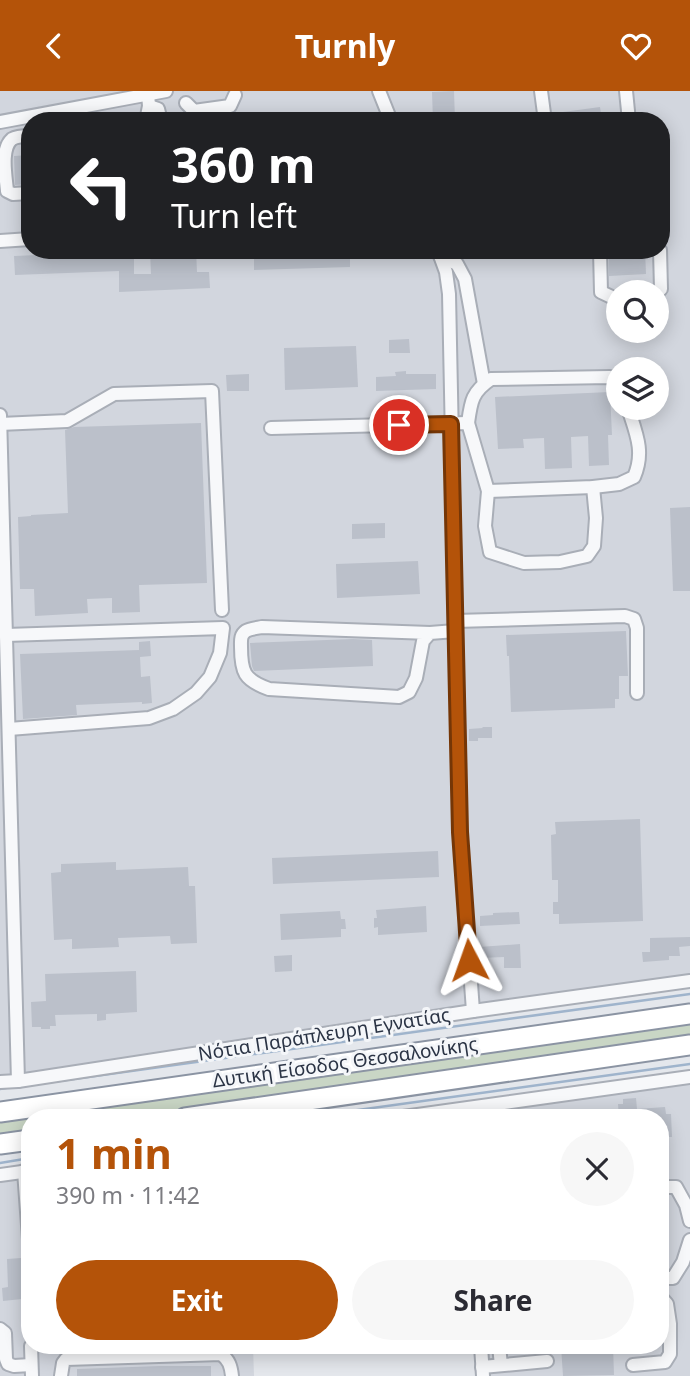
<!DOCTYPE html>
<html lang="en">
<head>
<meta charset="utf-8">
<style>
  body { margin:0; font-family:"Noto Sans",sans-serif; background:#f7f7f7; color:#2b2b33; height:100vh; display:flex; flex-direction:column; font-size:26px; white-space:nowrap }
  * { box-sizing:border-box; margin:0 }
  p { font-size:23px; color:#7c7c81 }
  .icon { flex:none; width:38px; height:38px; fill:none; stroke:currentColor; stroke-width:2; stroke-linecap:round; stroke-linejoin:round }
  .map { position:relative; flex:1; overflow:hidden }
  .details { position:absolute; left:21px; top:1018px; width:648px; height:245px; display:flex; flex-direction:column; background:#fff; border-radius:28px; box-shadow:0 4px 18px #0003 }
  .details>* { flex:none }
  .hud { position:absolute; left:21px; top:21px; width:649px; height:147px; border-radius:28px; box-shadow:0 4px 18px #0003; background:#202124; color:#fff; overflow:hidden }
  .fabs { position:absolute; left:606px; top:189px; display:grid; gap:14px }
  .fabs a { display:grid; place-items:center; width:63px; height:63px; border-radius:50%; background:#fff; box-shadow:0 4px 18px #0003; font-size:35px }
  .pin { position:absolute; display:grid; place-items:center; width:60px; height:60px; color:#fff; margin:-30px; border:4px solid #fff; border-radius:50%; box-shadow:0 2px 7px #0007 }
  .me { position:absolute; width:77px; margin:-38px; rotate:356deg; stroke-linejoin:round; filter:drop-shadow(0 0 5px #0008) }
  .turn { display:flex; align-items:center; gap:24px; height:147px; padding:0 35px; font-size:32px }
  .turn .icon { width:91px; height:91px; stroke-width:2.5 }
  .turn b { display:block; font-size:49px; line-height:60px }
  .round { display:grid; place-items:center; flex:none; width:74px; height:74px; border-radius:37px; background:#f7f7f7 }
  .summary { display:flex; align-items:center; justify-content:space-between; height:119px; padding:0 35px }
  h1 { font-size:42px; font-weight:700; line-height:52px; color:#b45309 }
  .action { display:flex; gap:14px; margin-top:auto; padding:14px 35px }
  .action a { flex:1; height:80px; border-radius:42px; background:#b45309; color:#fff; font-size:28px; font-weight:700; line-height:80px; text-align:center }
  .action a+a { background:#f7f7f7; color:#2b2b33 }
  header { display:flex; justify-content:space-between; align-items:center; height:91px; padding:0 35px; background:#b45309; color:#fff; font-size:32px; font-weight:700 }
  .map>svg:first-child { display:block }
  .built { fill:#d2d6de; fill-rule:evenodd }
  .green { fill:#c9d6c5 }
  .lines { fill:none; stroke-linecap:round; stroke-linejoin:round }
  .stream { stroke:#9fb4cc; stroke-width:2.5 }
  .building { fill:#bbc0ca }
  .minor-casing { stroke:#a9aeb7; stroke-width:16 }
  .highway-casing { stroke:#8b94a3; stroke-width:23 }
  .minor { stroke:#f7f8fa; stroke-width:12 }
  .highway { stroke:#fff; stroke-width:19 }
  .route-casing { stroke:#753606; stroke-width:18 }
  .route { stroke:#b45309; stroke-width:12 }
  .labels { text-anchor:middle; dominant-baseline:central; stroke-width:6; stroke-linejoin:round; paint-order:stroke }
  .street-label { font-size:19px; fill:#2b3445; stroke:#f4f6f9 }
</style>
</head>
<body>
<header><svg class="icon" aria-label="back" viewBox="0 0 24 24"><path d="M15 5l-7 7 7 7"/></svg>Turnly<svg class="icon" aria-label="heart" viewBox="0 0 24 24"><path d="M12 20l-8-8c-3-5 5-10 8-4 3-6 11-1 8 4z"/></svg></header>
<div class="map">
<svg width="690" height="1285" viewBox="0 0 690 1285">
  <rect width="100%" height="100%" fill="#e4e7ec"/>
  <g class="built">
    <path d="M0,0H690V890L0,991ZM30,30H662V159H30ZM618,201H656V240H618ZM618,278H656V317H618Z"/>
    <path d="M690,989V1285H478L477,1255H660V1027H469V1020Z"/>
    <path d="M30,1082V1255H253L254,1285H0V1086Z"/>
  </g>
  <path class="green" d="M690,933V945L114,1027H30V1039L0,1044V1030Z"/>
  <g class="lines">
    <g class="stream">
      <path d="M52,991L690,903"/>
      <path d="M0,998L11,996"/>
      <path d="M300,1027L690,973"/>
      <path d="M0,1072L30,1067"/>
    </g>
  </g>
  <g class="building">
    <path d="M454,0L455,30H433L432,1Z"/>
    <path d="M600,16L602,30H564L563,21Z"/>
    <path d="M30,64V93L15,94L14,65Z"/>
    <path d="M150,159H196L197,181H209L210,197L119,201V180L15,184L14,165L134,160V183H151Z"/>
    <path d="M254,159H350V176L254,179Z"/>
    <path d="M609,159H645L646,183L609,185Z"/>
    <path d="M409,248L410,262H389V249Z"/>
    <path d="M356,255L358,296L285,299L284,257Z"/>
    <path d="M406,280V283H436V298L376,300V286L396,285L395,281Z"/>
    <path d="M249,283V300H227L226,284Z"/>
    <path d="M610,301L612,344H608L609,374L589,375L588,345L571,346L572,377L545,378L544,347L523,348L524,357L498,358L495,306Z"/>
    <path d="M201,332L207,492L139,494L140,521L112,522V507L87,508L88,522L35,525L34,498H20L18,426L31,425V424L68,422L65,339L74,336Z"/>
    <path d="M690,416V500H673L670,417Z"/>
    <path d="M385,432V447L352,448V433Z"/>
    <path d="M418,470L420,503L337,507L336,473Z"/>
    <path d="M626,540L628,585H619V608H615V617L511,621L509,565H507L506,544Z"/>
    <path d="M353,548L372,549L373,575L254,580L252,575L250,552Z"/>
    <path d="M150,550L151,565L140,566L141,586L150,585L152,612L142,613V611L76,614L77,624L23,628L20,563L139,559V551Z"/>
    <path d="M482,636H492V647H478V650H469V638L483,637Z"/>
    <path d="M640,728L643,830L559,833V823H553V811H558V789H552L551,744L556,743L555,731Z"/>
    <path d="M438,760L439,786L273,793L272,767Z"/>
    <path d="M116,771V779L188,776L189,795H195L197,852L171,853L170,845L118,847L119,856L72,858V848L54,849L51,782L61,781V773Z"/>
    <path d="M426,815L427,841L378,844V836L374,837V827H377L376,819Z"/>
    <path d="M340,820L341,828H345L346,838H341V846L281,849L280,823Z"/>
    <path d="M519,821L520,833L480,835V825L493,824V822Z"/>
    <path d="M690,846V855L679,856L680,865H669V869L643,871L642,861H650V847Z"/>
    <path d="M520,853L521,877H504V866L480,867L479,856Z"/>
    <path d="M292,864V880L275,881L274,865Z"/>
    <path d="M136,880L137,921L106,923V929L97,930V923L55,924L56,935H50V938H41V936H32L31,911L46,910L45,883Z"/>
    <path d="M636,1007L637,1018L665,1016L666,1023H671L672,1046H660V1027H619L618,1013H623V1008Z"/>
    <path d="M21,1167L22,1208L3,1210L2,1197L8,1196L7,1168Z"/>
    <path d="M561,1255H613L614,1284L563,1285Z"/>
    <path d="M160,1275H211V1285H77V1278Z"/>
  </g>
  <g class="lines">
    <defs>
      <g id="minor">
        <path d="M379,0L391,30"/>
        <path d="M541,0L545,30"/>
        <path d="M626,0L629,30"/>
        <path d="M186,12L194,20L230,15L235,4"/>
        <path d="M149,15L158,18L161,30"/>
        <path d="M146,30L149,15L148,3"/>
        <path d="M0,31L166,0"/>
        <path d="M30,45C24,45 17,45 12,48C0,58 6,86 7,100L13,103L30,102"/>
        <path d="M0,150L30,148"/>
        <path d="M438,159L446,181L449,203L460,741L473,920"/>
        <path d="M600,159L601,201L618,209"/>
        <path d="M440,165L457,173L465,188L484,293"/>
        <path d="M656,202L661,198L660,159"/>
        <path d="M0,324L18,990"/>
        <path d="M468,332C471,310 472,301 491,288L610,286L618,290"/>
        <path d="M0,333L67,330L114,303L212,300L222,519"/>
        <path d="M271,337L468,332L488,400L485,435L490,461L524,472L560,471L587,465L594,455L596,427L593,396"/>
        <path d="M488,400L593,396L619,393L634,386C645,361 636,342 628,317"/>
        <path d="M455,530L625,525L634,528L637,537V602"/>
        <path d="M430,542L262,536C257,537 249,538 246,540C240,544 241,550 241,556C241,581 244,589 269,598L399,606L409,601L416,587L423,550L430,542L455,540"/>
        <path d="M6,544L223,537L220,562L210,586L196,602L173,618L149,627L9,638"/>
        <path d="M0,991L18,990L473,920L690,890"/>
        <path d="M396,1027L690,986"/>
        <path d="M24,1080L29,1148L30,1206"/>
        <path d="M0,1084L29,1080"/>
        <path d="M660,1096H676L686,1114L690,1130"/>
        <path d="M660,1187H673L683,1171L690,1149"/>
        <path d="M0,1238L5,1242L6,1268L8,1273L14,1275L31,1274"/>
        <path d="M31,1255L32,1285"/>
        <path d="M481,1255L483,1285"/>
        <path d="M499,1255L501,1274"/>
        <path d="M633,1274L665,1271L670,1263V1233L667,1213L660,1205"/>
        <path d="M482,1276L547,1270"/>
        <path d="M61,1285L63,1272L66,1268L221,1263C229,1269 231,1275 232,1285"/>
      </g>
      <g id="highway">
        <path d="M0,1021L690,923"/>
        <path d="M185,1027L690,954"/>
        <path d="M0,1053L30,1049"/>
      </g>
    </defs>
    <use href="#minor" class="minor-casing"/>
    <use href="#highway" class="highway-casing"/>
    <use href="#minor" class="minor"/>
    <use href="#highway" class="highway"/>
  </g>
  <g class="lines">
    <defs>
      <path id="route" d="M399,334L451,333L460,741L469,869"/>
    </defs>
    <use href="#route" class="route-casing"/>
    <use href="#route" class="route"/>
  </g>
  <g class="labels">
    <g class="street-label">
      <text transform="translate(324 943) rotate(-9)">Νότια Παράπλευρη Εγνατίας</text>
      <text transform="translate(345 971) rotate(-8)">Δυτική Είσοδος Θεσσαλονίκης</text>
    </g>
  </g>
</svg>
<div class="fabs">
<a><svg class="icon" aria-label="search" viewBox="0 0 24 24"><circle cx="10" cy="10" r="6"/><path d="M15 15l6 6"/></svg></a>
<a><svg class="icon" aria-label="layers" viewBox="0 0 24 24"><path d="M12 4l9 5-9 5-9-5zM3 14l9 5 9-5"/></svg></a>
</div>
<div class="pin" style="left:399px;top:334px;background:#d93025"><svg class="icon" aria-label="arrive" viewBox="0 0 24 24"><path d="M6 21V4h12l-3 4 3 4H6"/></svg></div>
<svg class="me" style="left:469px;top:869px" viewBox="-20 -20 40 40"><path d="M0-17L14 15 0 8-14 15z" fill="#b45309" stroke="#fff" stroke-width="4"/></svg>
<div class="hud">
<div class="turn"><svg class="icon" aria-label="left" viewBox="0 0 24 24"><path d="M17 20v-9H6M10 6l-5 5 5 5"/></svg><div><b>360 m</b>Turn left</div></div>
</div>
<section class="details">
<div class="summary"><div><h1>1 min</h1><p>390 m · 11:42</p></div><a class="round"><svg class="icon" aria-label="close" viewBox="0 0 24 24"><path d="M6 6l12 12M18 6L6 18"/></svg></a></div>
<div class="action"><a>Exit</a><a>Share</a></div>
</section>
</div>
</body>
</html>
